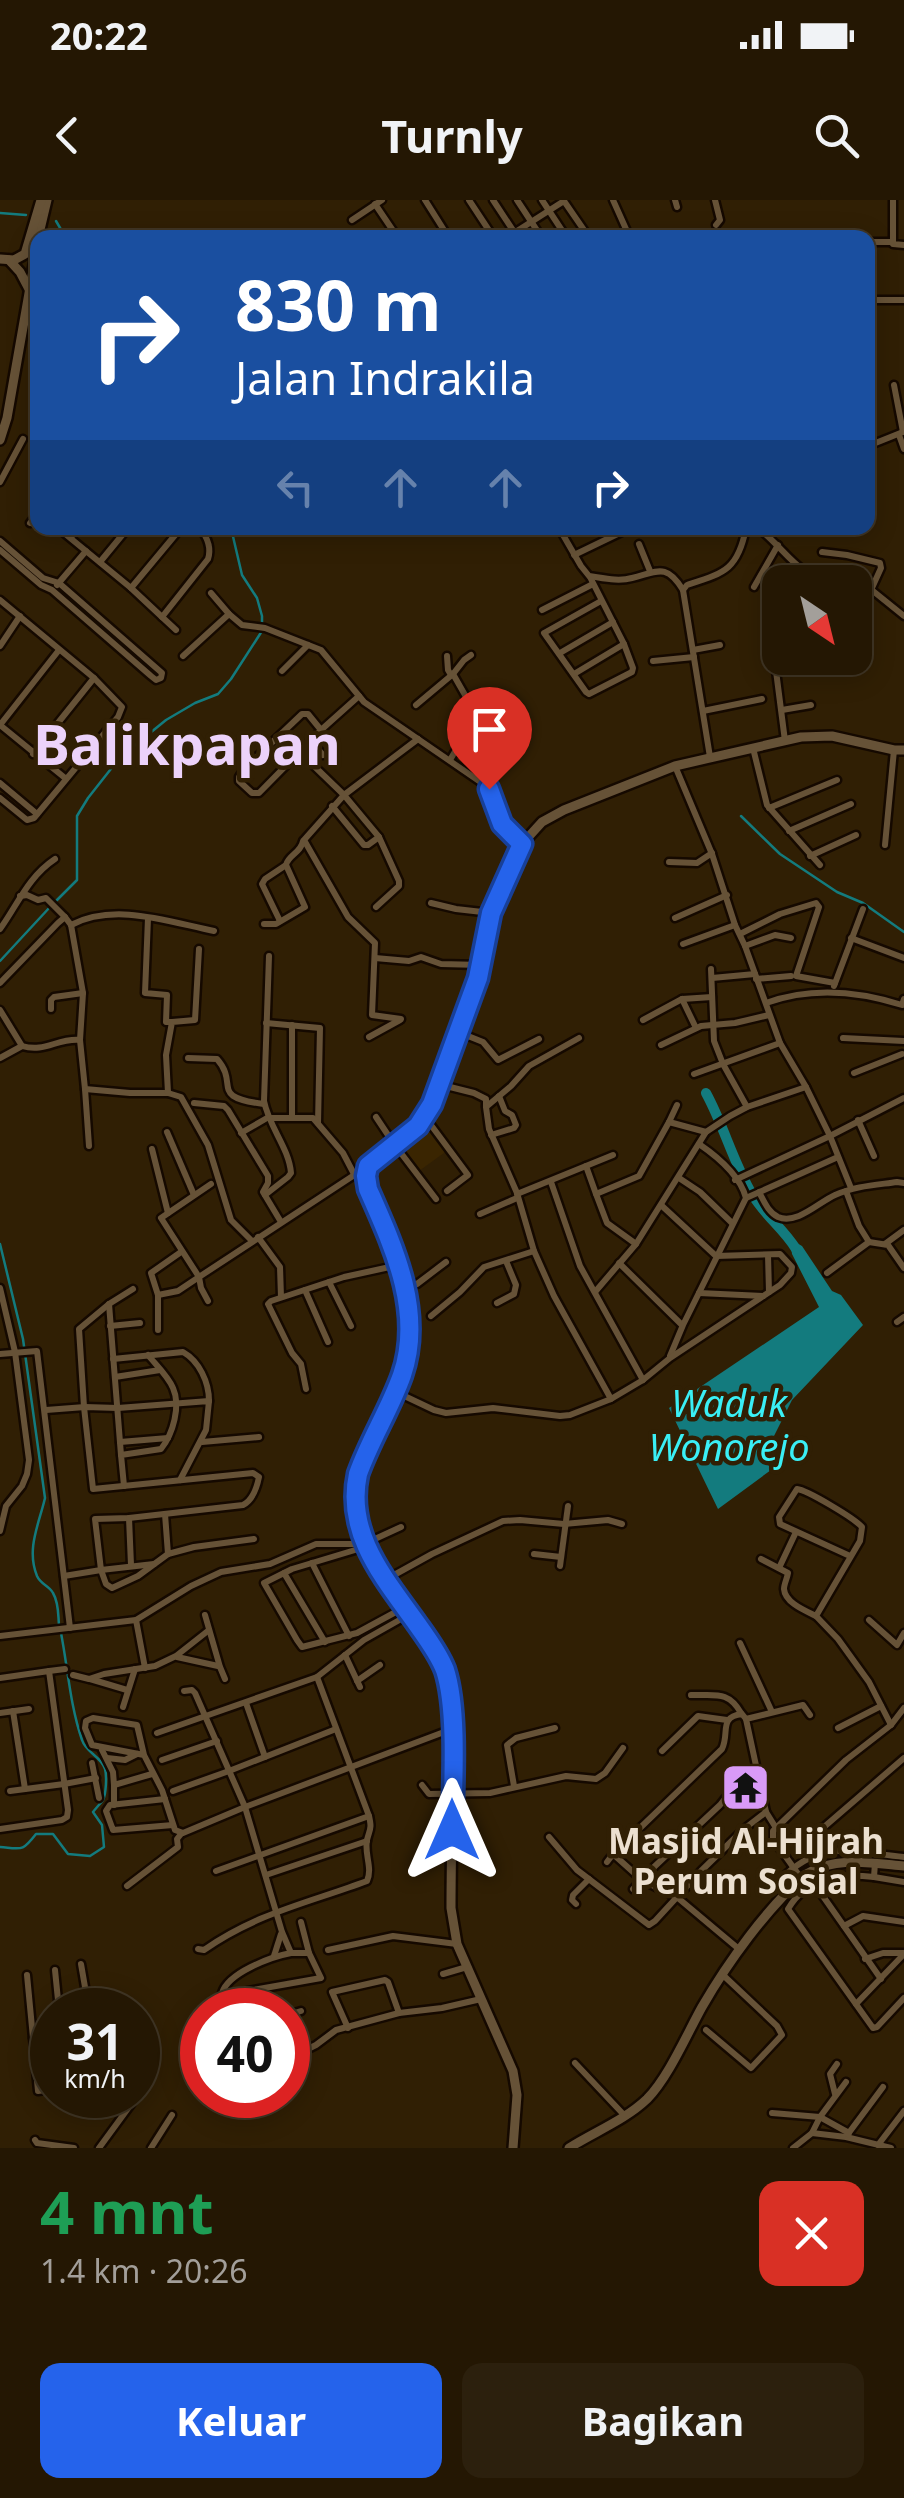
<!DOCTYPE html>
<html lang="id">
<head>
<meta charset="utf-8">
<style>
  body { margin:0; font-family:"Noto Sans",sans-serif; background:#2c200d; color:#f1f3f6; height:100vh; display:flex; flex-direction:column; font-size:38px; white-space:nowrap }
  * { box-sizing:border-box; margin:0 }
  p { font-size:32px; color:#a39f9a }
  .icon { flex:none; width:55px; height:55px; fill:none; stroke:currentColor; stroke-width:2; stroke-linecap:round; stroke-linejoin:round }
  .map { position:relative; height:1948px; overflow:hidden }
  .side { display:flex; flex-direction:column; background:#241703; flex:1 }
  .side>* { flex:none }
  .guide { position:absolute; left:30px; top:30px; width:845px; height:305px; border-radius:20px; box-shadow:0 5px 25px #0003,0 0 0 2px #413625; background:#1a4fa0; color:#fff; overflow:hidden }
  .needle { width:65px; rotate:145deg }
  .controls { position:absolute; left:762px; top:365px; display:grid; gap:20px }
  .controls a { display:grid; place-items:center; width:110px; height:110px; border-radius:20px; background:#241703; box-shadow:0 5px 25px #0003,0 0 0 2px #413625; font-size:50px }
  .speed { position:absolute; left:30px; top:1788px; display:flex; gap:20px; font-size:50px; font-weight:700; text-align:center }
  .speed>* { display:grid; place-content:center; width:130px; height:130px; border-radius:50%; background:#241703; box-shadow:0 5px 25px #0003,0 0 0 2px #413625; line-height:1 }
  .speed small { font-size:25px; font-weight:400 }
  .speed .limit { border:15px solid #d22; background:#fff; color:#111 }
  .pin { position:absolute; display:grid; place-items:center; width:85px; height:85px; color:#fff; margin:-102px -42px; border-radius:50% 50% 50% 0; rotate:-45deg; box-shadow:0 0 10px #0007 }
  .pin .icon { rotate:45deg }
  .me { position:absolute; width:110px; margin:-55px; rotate:0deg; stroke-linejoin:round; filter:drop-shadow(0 0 8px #0008) }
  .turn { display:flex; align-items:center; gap:35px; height:210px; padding:0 40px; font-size:45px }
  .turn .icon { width:130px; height:130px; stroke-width:2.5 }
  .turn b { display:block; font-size:70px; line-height:85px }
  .lanes { display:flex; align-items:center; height:95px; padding:0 40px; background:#0003; justify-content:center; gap:50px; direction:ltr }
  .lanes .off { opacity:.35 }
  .round { display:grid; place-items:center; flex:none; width:105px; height:105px; border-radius:20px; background:#2c200d }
  .head { display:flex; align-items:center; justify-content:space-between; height:170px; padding:0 40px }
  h1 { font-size:60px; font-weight:700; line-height:75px; color:#1e9e55 }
  .button { display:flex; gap:20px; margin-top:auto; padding:20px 40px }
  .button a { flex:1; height:115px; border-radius:20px; background:#2563eb; color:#fff; font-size:40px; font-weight:700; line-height:115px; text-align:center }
  .button a+a { background:#2c200d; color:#f1f3f6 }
  .status { display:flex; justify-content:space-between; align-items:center; height:70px; padding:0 50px; background:#241703; direction:ltr }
  .status svg { height:28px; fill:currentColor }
  header { display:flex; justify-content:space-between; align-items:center; height:130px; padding:0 40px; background:#241703; font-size:45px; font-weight:700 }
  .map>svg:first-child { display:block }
  .built { fill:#3a2501 }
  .water { fill:#137b7e }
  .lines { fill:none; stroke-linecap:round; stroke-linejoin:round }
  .stream { stroke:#137b7e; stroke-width:2.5 }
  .river { stroke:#137b7e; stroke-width:10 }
  .street-casing { stroke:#150900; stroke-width:11 }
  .secondary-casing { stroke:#150900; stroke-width:14 }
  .street { stroke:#665237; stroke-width:6 }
  .secondary { stroke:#665237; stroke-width:9 }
  .route-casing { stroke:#184099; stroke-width:25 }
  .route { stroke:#2563eb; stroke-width:18 }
  .labels { text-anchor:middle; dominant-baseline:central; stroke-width:9; stroke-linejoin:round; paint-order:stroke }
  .poi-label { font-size:35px; font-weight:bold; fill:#ece0d0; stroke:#301f04 }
  .water-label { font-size:38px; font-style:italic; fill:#3aeff5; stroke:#301f04 }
  .town-label { font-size:55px; font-weight:bold; fill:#ecd2fa; stroke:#301f04 }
</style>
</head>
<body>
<div class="status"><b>20:22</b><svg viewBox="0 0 49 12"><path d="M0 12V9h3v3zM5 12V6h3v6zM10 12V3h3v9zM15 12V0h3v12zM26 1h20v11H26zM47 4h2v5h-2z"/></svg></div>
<header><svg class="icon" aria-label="back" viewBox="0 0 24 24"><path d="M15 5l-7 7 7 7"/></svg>Turnly<svg class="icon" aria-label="search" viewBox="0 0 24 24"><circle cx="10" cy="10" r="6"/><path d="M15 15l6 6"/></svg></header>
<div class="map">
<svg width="904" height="1948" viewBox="0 0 904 1948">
  <rect width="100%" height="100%" fill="#301f04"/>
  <path class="built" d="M425,922L448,950L419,971L396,945Z"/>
  <path class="water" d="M790,1039L802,1046L832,1091L841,1095L863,1125L792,1200L764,1256L771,1270L718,1309L669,1208L819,1107L792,1054Z"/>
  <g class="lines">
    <g class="stream">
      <path d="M0,13L26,15"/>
      <path d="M56,21L66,38"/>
      <path d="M741,616L780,654L837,692L863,703L904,732"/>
      <path d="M55,702L77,680V616L88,598L114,565L134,546L166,520L195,503L218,494L231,479L262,431V416L257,398L242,375L231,328"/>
      <path d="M0,761L50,707"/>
      <path d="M0,1044L23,1139L45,1298C39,1324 26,1349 37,1376C41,1385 49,1385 53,1393C59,1403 58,1415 59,1425"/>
      <path d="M0,1647C22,1649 22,1652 36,1634H53L68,1654L90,1656L104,1647L102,1625L93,1612C96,1608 100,1604 103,1600C106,1594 107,1576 105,1569C101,1556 86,1553 82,1540C70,1505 68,1469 61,1433"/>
    </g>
    <path class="river" d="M706,893C724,926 733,962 752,994C764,1015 783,1028 796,1049"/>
    <defs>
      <g id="street">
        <path d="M425,0L449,38"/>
        <path d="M469,0L494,38"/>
        <path d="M493,0L518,38"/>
        <path d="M517,0L542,38"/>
        <path d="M542,0L567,38"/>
        <path d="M613,0L630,38"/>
        <path d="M675,0L677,7"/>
        <path d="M715,0L720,20L716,25"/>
        <path d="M893,0V44L904,45"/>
        <path d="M564,1L586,33"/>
        <path d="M375,4L398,38"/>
        <path d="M352,20L382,0"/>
        <path d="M506,38L564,1"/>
        <path d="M868,42H893"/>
        <path d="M875,100H904"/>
        <path d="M894,185L903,232"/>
        <path d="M868,211L871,245"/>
        <path d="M899,235L904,249"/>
        <path d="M868,246L903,232"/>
        <path d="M0,282L23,239"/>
        <path d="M30,323L38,313"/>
        <path d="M58,328L131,388L162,417L208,359C212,347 207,337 200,328"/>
        <path d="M559,328L581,366L589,376C603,378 618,382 632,378C657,372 666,362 683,390L710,557"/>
        <path d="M758,328C786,349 798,379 836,382"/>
        <path d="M71,338L76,328"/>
        <path d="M0,341L43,378L59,383L162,473L161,478L156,480L151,476L52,390L41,385L0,350"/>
        <path d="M639,344L650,371"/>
        <path d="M822,352L847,355L880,363L881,368L871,390"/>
        <path d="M574,355L630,328"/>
        <path d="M100,362L128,328"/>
        <path d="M590,377L624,444L633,468L632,472L589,494L586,492L544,433L601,401"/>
        <path d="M57,385L86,351"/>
        <path d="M855,385L873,391L904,416"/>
        <path d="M754,387L778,345"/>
        <path d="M131,388L181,328"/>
        <path d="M683,390L687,385C724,373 738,370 746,328"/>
        <path d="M211,393L229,414L242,425L265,428L321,450L364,502L482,583L492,594L502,624L522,644"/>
        <path d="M0,400L94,478L122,507L118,517L34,618L27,620L0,598"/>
        <path d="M542,410L593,384"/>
        <path d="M162,417L176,430"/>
        <path d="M0,446L20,416"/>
        <path d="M693,450L720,445"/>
        <path d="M780,451L776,455L775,463L785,541"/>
        <path d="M560,453L613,422"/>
        <path d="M183,456L229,414"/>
        <path d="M447,456L448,470L451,475"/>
        <path d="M653,461L694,457"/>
        <path d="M282,471L308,445"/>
        <path d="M453,474L465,495L476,536L489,561L488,567L476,578"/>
        <path d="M574,474L624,444"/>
        <path d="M416,505L453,474L464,460L471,455"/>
        <path d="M782,510L811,505"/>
        <path d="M703,511L762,499"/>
        <path d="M0,525L59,450"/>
        <path d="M0,525L65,578"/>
        <path d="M321,530L308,514H302L244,569L239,577V581L252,593H259L321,530L359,496"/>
        <path d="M311,541L323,555"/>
        <path d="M753,548L767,605L820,665"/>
        <path d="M33,554L94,478"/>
        <path d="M450,560L460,543L474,530"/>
        <path d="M314,566L344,595L379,637L399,681V686L376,707"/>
        <path d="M675,566L712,654L735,725L745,746L780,843L806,887L830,936L851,988"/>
        <path d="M0,583L37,614"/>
        <path d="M332,606L364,645H368L379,637"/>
        <path d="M769,608L837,580"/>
        <path d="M789,631L851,604"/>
        <path d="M885,645L894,550"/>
        <path d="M810,656L856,635"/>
        <path d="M669,662L697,663L712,653"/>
        <path d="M20,696L27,695L38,700L46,698L65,717"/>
        <path d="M431,703L456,709L491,713"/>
        <path d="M148,718L145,793L167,795L166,822H172"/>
        <path d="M675,718L727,695"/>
        <path d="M280,721L262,684L265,679L286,665"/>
        <path d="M264,724H276L305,707L286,665C288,655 301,653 303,641"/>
        <path d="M71,725L83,793L80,840L85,889L130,893H168L181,897L208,945L231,1020L252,1041"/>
        <path d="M71,725C115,702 169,722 214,731"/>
        <path d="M0,729C18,704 28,677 55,659"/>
        <path d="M740,734L780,714L816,703L819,707L796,776L835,783"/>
        <path d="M851,738L904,758"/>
        <path d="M683,744L735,725"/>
        <path d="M745,746L775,735L791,738"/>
        <path d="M375,758L409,761L421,757L441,764L481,765"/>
        <path d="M711,769L714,841L723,864L747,907"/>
        <path d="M712,778L755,774"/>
        <path d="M756,779L791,776"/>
        <path d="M0,783L58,723L65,717L71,725"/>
        <path d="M834,786L863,709"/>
        <path d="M682,799L696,828"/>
        <path d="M766,803C810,787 858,791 902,805L904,799"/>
        <path d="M51,809V800L54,797L83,793"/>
        <path d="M0,810L22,846C45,853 57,838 80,840"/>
        <path d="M401,819L372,815L375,743L348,717L304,640L344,595L418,539"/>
        <path d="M643,820L682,799L712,797"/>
        <path d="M266,823L320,828L318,923"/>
        <path d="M458,832L483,842L498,860L539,839"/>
        <path d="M369,837L400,820"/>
        <path d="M843,838L904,841"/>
        <path d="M661,845L701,826L735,823L769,815"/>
        <path d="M0,858L22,846"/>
        <path d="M188,858L217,859C240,885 208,897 264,904"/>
        <path d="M854,873L902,854"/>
        <path d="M694,874L780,843"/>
        <path d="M438,884L474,893L486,899V906"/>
        <path d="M85,889L89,946"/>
        <path d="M168,893L166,855L172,822L195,820L199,749"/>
        <path d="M194,903L224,906L228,910L268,976V983L263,992L281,1022"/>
        <path d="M292,917V825"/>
        <path d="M376,917L394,944L436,999"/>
        <path d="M425,917L468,975L447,991"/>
        <path d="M858,920L874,956"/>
        <path d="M669,922L677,905"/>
        <path d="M167,932L194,995"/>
        <path d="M241,933L267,918H313L343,953L354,974"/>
        <path d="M491,935L514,928L516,925L512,915L505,911L499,896"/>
        <path d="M152,949L168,1013"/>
        <path d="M586,966L596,994"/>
        <path d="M679,978L700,992L732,1023"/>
        <path d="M735,980L830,936L904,898"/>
        <path d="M551,982L580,1066L643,1180"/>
        <path d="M846,991L859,1026L869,1042L888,1045L904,1068"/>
        <path d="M759,992C764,1001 768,1012 778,1017C797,1025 819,1002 835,995C855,986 876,985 897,982L904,983"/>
        <path d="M517,994L613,955"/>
        <path d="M265,995L288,977L291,973C289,948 269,927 264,901L269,756"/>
        <path d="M746,998L838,957"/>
        <path d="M480,1014L517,998"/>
        <path d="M258,1037L280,1067L281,1097"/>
        <path d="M636,1044L706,932L730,916L747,907L806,887"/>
        <path d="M885,1044L904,1030"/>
        <path d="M534,1051L517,993L489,929L486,907L511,886L529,866L579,838"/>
        <path d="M768,1055L769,1092"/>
        <path d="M619,1063L682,1125"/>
        <path d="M827,1073L869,1042"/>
        <path d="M329,1082L351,1126"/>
        <path d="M404,1087L417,1084L446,1062"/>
        <path d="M0,1088L15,1152L29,1260L27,1274L22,1286L6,1306L0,1331"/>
        <path d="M133,1089L109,1104L79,1129L84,1207L93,1289L253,1273L259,1277C257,1287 253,1300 243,1305L129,1318L95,1319L101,1370L154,1364"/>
        <path d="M305,1090L328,1142"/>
        <path d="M595,1092L636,1044L607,1023L596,994L639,976L669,922L706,932"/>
        <path d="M699,1093L763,1096"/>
        <path d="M158,1095L178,1091L199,1077L161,1018L211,984"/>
        <path d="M208,1101L201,1088L199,1077L368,966"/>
        <path d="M497,1103L514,1094L516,1085L506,1061"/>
        <path d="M109,1104L121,1255"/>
        <path d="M431,1116L460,1092L484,1067L534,1051L554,1096L611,1199"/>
        <path d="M897,1122L904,1117"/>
        <path d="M110,1126L140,1123"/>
        <path d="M158,1130V1095L151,1073L181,1052"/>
        <path d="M0,1154L37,1151L70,1428"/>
        <path d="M670,1156L683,1125L746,998C740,975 718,957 699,944"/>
        <path d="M113,1159L183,1152C199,1161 209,1182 209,1201"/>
        <path d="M115,1177L160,1170"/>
        <path d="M306,1189L301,1164L292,1153L268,1104L271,1101L344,1077L399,1065"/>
        <path d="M396,1192L434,1210L446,1213L493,1208L560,1216L570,1215L611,1199L643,1180L670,1158L780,1085L791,1073L792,1067L780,1054L716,1056L661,1005"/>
        <path d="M46,1210L85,1207L118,1208L209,1201L206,1230L180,1280"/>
        <path d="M120,1242L168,1238"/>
        <path d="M202,1242L259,1237"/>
        <path d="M124,1286L121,1255L161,1249C173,1234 181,1206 173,1188C168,1176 156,1165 148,1155"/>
        <path d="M165,1314L168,1354L194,1347L254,1339"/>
        <path d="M129,1318L131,1365"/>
        <path d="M365,1347L292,1369L264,1383L297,1440L302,1447L357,1433L405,1407"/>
        <path d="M534,1354L561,1357"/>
        <path d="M850,1356L780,1324L779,1317L797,1289C807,1290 854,1318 862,1327L860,1341L816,1416L838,1439L869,1482L891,1525"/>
        <path d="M761,1359L788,1373C787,1379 784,1384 784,1389C785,1403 806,1411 816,1416"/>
        <path d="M312,1363L349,1436"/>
        <path d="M560,1366L568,1306"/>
        <path d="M779,1368L796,1332"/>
        <path d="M284,1373L325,1442"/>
        <path d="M64,1376L101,1370L106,1384L112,1388L138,1376L168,1354"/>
        <path d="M385,1380L432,1354L503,1321L520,1320L564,1324L608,1320L622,1324"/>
        <path d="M205,1415L220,1467L225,1479"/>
        <path d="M136,1420L145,1468"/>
        <path d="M869,1420L897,1445L904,1433"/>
        <path d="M0,1436L136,1420L191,1386L221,1372L270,1364L316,1344H364L401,1327"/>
        <path d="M740,1443L772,1512"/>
        <path d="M345,1455L360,1487"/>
        <path d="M177,1457L218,1466"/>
        <path d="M49,1471L65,1469"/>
        <path d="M73,1475L89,1479L104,1474L155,1466L176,1456L209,1430"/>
        <path d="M0,1478L49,1471L68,1610L67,1617L62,1620L0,1629"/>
        <path d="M90,1479L127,1490"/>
        <path d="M357,1481L380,1465"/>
        <path d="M184,1491L192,1490L195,1493L245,1607L282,1732L291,1753H309L321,1778L225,1795L222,1793C228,1773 270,1757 291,1753"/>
        <path d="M691,1495C715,1496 728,1490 741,1513"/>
        <path d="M246,1503L265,1557"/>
        <path d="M123,1507L135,1469"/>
        <path d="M13,1511L25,1589"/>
        <path d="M0,1513L29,1509"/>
        <path d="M838,1528L881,1506"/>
        <path d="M157,1533L317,1477L364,1440L410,1414"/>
        <path d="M102,1550L113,1572L114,1585L152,1574"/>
        <path d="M662,1551L698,1516L727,1520"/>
        <path d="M144,1555L92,1545L85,1528L86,1521L93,1518L137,1525L144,1555L162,1590L175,1630L183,1633L245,1607L452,1529"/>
        <path d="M107,1558L125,1560L137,1554"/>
        <path d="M162,1560L217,1541"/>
        <path d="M92,1563L99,1598"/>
        <path d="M422,1585L429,1594L490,1593L566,1576L596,1579L605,1573L623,1548"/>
        <path d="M514,1586L507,1545L516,1538L555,1528"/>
        <path d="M10,1591L64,1584L96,1578"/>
        <path d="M173,1591L229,1571L336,1529"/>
        <path d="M165,1599L110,1605L106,1611L113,1630L173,1625"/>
        <path d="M114,1605V1585"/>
        <path d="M776,1628L766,1612L746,1519L803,1505L810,1515"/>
        <path d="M549,1637L577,1670L649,1725L655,1721L701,1671L744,1629L766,1612"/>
        <path d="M780,1648L789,1640L824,1627L904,1558"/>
        <path d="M607,1662L613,1654"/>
        <path d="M875,1663L874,1677L904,1682"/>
        <path d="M216,1671L369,1616L317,1477"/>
        <path d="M266,1675L367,1641"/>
        <path d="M874,1677C838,1673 808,1676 788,1709L873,1828L877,1827L904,1798"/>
        <path d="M801,1678L773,1639V1631L846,1560L891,1525L904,1508"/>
        <path d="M813,1682L881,1779"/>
        <path d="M127,1686L178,1647L177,1639L181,1634"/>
        <path d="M633,1689L654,1667L720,1605L738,1582L757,1578"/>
        <path d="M789,1692L780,1680C822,1638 851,1652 904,1657"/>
        <path d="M576,1704L572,1700L573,1695L589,1679"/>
        <path d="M301,1722L309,1753"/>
        <path d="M844,1726L863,1716L904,1722"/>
        <path d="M198,1749L204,1750C257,1713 308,1703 367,1681C373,1668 364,1654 367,1640C370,1628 372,1629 369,1616"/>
        <path d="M328,1750L393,1736L457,1744"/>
        <path d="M740,1750L678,1698L642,1680L613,1654L722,1549C730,1533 718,1517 742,1514L746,1519"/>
        <path d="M274,1756L281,1734"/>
        <path d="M865,1759L883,1753H903"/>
        <path d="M81,1764L89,1810"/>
        <path d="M55,1770L59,1810"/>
        <path d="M443,1774L467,1767"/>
        <path d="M27,1775L33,1838"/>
        <path d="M225,1795L233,1810"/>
        <path d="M856,1804L904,1754"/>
        <path d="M288,1815L301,1811"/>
        <path d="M348,1828L332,1792L385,1780L388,1782L399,1813"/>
        <path d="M706,1830L751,1868L782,1835L777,1826L723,1775"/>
        <path d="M52,1836L33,1838L38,1891L52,1889"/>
        <path d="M288,1855H296L316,1845L336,1830L399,1813L442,1808L481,1799"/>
        <path d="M575,1863L624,1915"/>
        <path d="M835,1894L830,1874L837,1864"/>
        <path d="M76,1895L90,1900"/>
        <path d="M772,1913L820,1917L849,1933"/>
        <path d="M812,1933L846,1937L891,1948"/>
        <path d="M848,1934L883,1887"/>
        <path d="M35,1940L37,1943L74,1948"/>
        <path d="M878,1945L904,1911"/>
        <path d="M99,1948L143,1888"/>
        <path d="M151,1948L172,1915"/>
        <path d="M793,1948L812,1933L820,1917L846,1882"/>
      </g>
      <g id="secondary">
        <path d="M38,38L47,0"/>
        <path d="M0,59L14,60L25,54L41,0"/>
        <path d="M9,60L20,72L30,91"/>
        <path d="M0,240L7,218L38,42"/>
        <path d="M513,1948L517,1895L513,1871L457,1744L451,1708C451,1656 453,1605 452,1554C452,1525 455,1491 442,1463C412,1399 340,1354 358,1273C371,1240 390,1209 402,1175C424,1111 393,1046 368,989L366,977L368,965L411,933L425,917L478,778L491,713L522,644L542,622L564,610L675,566L801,537L832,536L894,550H904"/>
        <path d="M569,1948C594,1932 625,1920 647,1899C668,1878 687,1834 702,1807C728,1762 767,1708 806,1674C836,1656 872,1663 904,1666"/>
      </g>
    </defs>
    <use href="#street" class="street-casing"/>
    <use href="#secondary" class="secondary-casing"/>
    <use href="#street" class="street"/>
    <use href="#secondary" class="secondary"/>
  </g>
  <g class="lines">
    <defs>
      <path id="route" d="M452,1630C453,1586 458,1510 445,1470C439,1454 427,1438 417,1424C385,1379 345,1334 358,1274C370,1240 390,1209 402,1175C424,1111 393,1046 368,989L366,976L368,966L418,926L432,904L478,778L491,713L522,644L502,624L489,589"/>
    </defs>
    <use href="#route" class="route-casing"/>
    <use href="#route" class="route"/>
  </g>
  <defs>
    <symbol id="temple-square" viewBox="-11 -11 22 22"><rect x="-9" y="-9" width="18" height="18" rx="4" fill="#d99af7" stroke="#301f04"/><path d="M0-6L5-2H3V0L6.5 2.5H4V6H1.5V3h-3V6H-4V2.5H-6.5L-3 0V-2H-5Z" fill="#111"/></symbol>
  </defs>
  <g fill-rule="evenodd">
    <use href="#temple-square" x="718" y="1560" width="55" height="55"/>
  </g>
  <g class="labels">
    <g class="poi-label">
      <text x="746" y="1640">Masjid Al-Hijrah<tspan x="746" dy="40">Perum Sosial</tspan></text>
    </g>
    <g class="water-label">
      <text x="729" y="1202">Waduk<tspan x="729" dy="44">Wonorejo</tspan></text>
    </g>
    <g class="town-label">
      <text x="187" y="543">Balikpapan</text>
    </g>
  </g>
</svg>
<div class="controls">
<a><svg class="needle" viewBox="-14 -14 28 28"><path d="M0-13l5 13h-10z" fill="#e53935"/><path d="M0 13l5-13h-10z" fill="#a39f9a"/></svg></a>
</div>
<div class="speed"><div>31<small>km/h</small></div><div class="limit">40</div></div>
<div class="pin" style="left:489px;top:589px;background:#d93025"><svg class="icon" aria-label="arrive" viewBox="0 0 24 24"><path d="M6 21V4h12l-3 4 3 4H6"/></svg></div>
<svg class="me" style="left:452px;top:1630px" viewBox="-20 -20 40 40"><path d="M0-17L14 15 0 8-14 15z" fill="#2563eb" stroke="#fff" stroke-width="4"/></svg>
<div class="guide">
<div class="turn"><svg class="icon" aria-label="right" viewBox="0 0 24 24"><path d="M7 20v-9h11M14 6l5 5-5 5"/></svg><div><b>830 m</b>Jalan Indrakila</div></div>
<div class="lanes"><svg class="icon off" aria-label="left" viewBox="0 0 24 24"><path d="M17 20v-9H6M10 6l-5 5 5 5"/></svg><svg class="icon off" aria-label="ahead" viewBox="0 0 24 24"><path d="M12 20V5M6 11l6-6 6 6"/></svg><svg class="icon off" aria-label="ahead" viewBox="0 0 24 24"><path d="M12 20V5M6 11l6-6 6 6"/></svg><svg class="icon" aria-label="right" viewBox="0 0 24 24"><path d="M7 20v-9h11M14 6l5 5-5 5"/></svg></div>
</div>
</div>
<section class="side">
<div class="head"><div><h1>4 mnt</h1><p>1.4 km · 20:26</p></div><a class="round" style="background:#d93025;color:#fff"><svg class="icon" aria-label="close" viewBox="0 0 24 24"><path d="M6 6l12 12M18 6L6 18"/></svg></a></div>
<div class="button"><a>Keluar</a><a>Bagikan</a></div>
</section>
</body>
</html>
